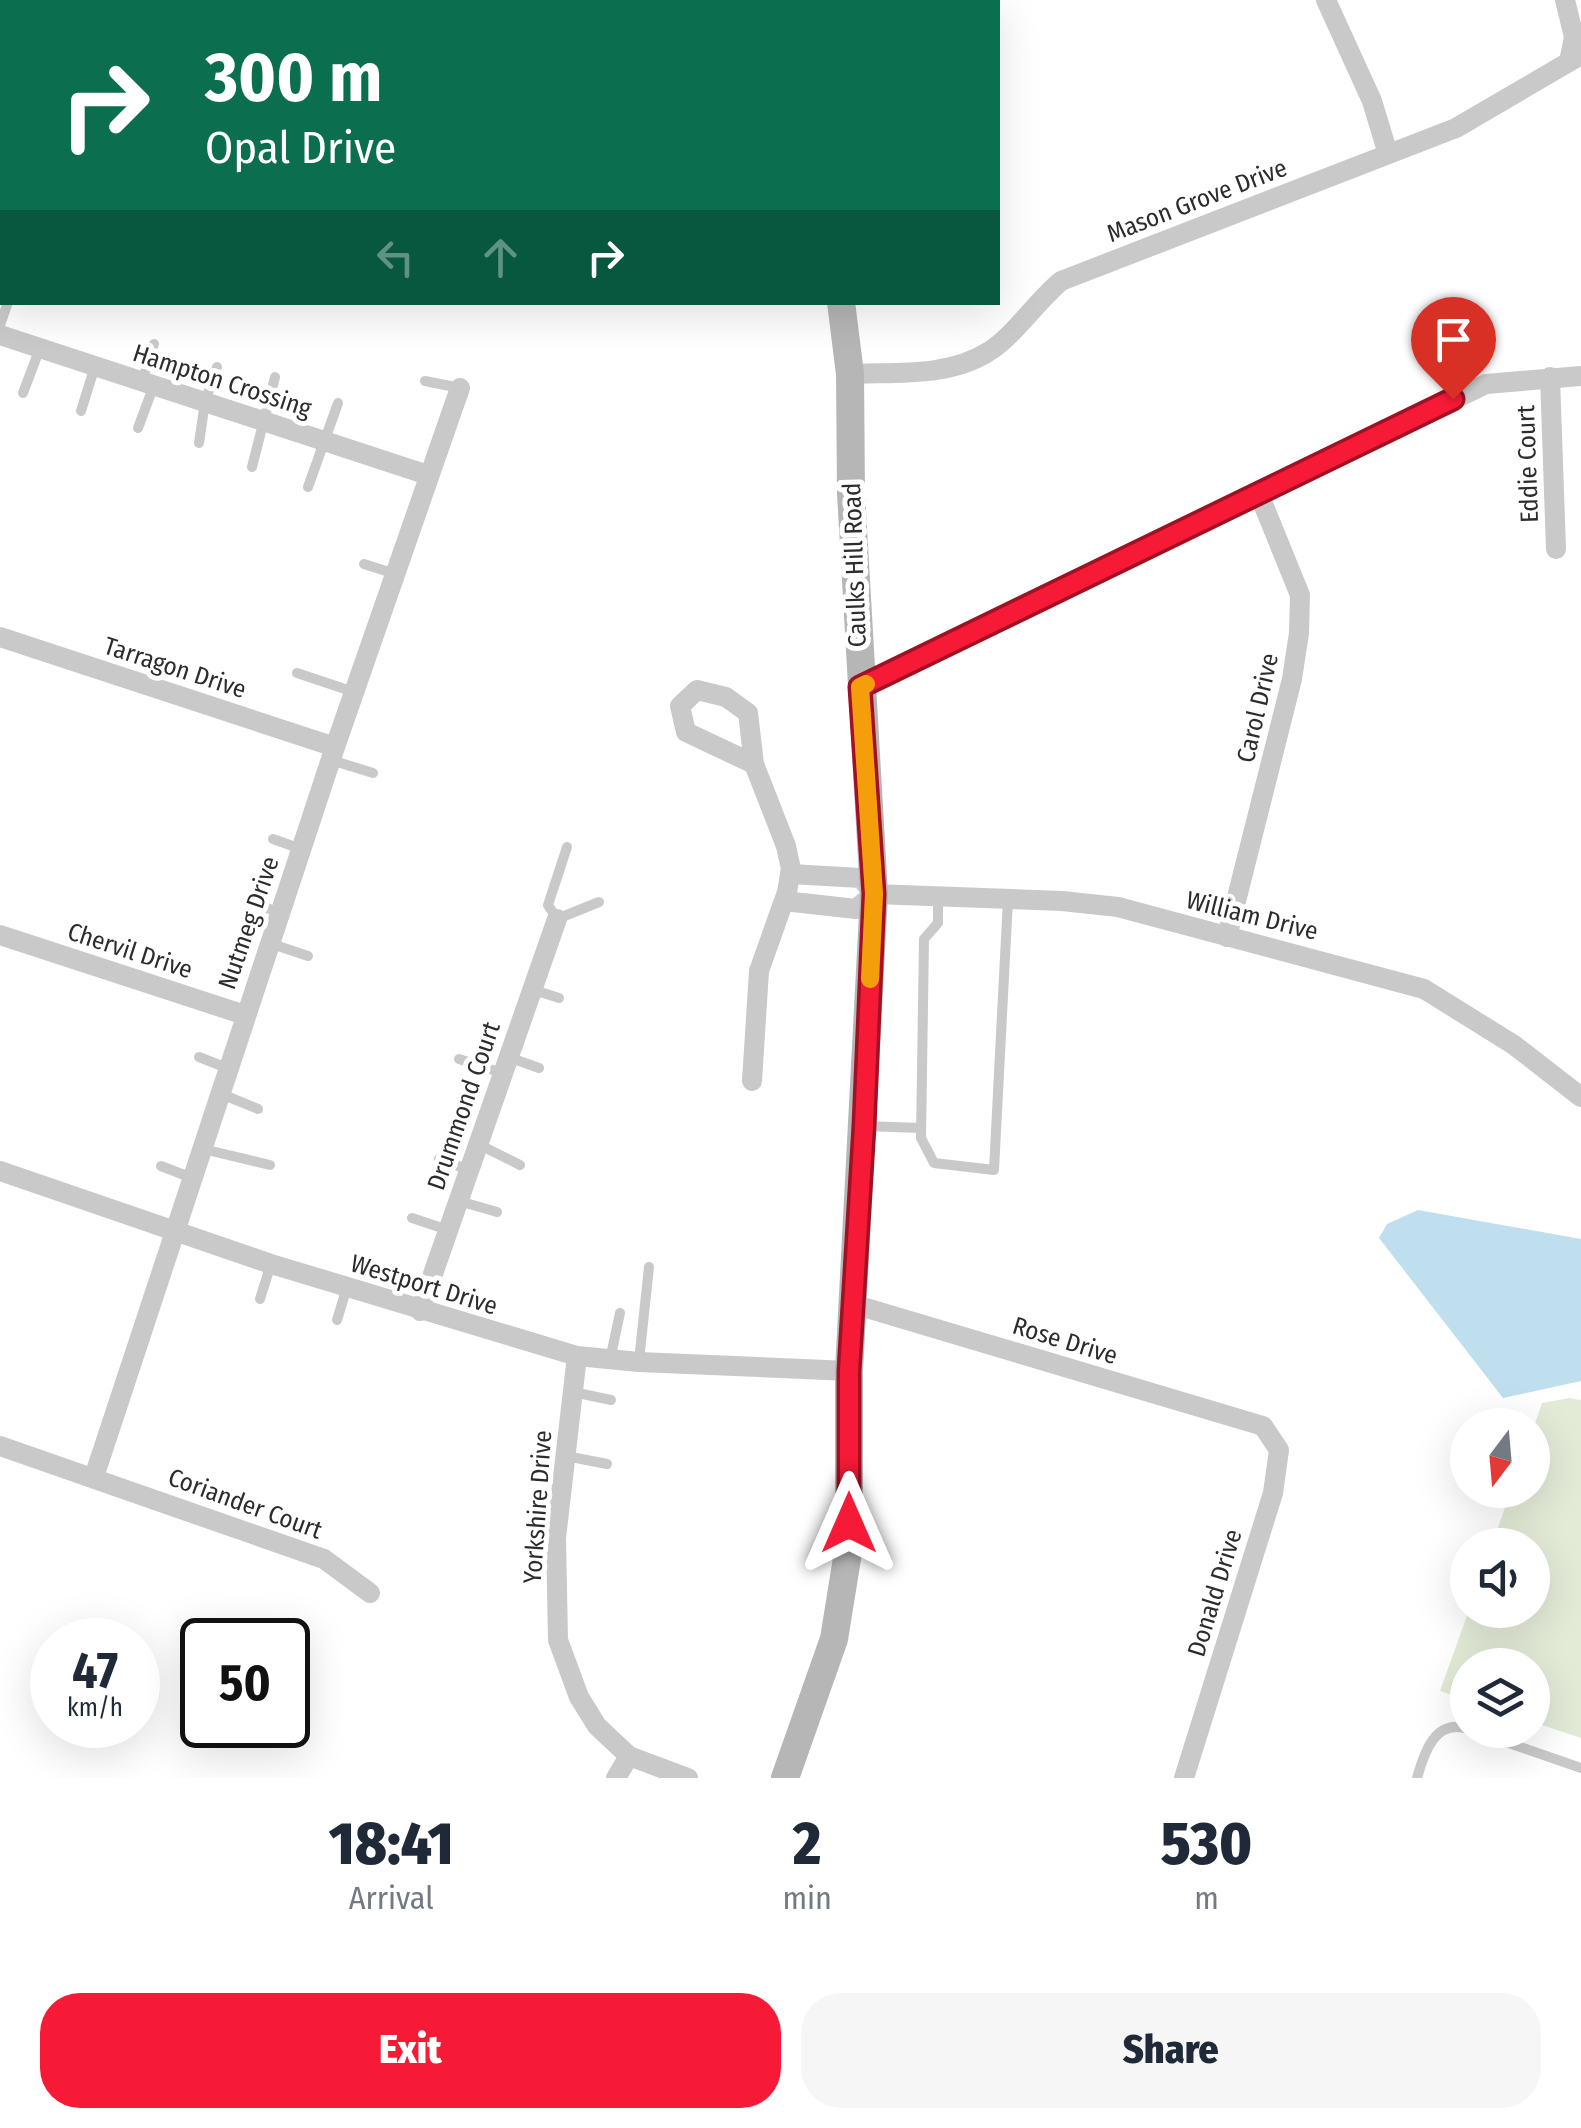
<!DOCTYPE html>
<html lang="en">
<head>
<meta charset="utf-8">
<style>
  body { margin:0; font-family:"Fira Sans Condensed",sans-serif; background:#f6f6f7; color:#1f2937; height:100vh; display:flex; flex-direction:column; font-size:38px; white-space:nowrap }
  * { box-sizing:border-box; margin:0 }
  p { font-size:32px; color:#747a83 }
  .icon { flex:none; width:55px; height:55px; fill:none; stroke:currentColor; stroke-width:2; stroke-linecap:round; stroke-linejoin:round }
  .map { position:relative; height:1778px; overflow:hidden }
  .drawer { display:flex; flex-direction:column; background:#fff; flex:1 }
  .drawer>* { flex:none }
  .hud { position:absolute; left:0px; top:0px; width:1000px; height:305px; box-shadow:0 10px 40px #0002; background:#0b6e4f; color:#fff; overflow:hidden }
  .needle { width:65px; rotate:196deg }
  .controls { position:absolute; left:1450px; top:1408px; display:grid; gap:20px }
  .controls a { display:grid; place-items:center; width:100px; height:100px; border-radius:50%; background:#fff; box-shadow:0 10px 40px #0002; font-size:50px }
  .speed { position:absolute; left:30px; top:1618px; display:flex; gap:20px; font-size:50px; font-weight:700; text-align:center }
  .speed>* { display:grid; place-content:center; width:130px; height:130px; border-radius:50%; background:#fff; box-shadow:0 10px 40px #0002; line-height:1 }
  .speed small { font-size:25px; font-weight:400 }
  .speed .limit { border:5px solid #111; border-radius:15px; background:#fff; color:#111 }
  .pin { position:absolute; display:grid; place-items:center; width:85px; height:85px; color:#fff; margin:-102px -42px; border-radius:50% 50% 50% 0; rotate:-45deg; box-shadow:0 0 10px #0007 }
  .pin .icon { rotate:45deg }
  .me { position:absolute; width:110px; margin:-55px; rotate:0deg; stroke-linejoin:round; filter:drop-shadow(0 0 8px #0008) }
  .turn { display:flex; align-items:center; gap:35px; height:210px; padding:0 40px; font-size:45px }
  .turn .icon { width:130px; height:130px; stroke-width:2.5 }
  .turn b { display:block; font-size:70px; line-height:85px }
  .lanes { display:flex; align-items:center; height:95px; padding:0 40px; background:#0003; justify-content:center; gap:50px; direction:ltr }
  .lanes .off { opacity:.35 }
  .eta { display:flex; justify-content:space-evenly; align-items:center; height:170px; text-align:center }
  .eta b { font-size:60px; font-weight:800; line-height:70px }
  .cta { display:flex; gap:20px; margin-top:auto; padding:20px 40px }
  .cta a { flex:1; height:115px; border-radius:40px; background:#f61a36; color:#fff; font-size:40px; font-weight:800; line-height:115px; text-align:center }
  .cta a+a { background:#f6f6f7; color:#1f2937 }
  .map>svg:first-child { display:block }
  .green { fill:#e3ebd7 }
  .water { fill:#c0dfee }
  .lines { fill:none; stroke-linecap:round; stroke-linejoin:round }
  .service { stroke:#c9c9c9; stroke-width:10 }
  .minor { stroke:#c9c9c9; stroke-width:20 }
  .secondary { stroke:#b6b6b6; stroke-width:28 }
  .route-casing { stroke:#a01123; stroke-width:25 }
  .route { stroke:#f61a36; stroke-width:18 }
  .slow { stroke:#f59e0b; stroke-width:18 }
  .labels { text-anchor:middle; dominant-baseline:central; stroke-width:10; stroke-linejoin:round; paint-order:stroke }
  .street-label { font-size:25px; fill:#2c2c2c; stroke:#fff }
</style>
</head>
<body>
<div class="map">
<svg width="1581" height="1778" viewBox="0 0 1581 1778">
  <rect width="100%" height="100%" fill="#fff"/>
  <path class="green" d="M1569,1398L1581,1400V1738L1533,1722L1532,1665H1468L1467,1700L1440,1691L1469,1610H1532V1545H1492L1511,1490H1532L1533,1429L1542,1403Z"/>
  <path class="water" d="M1418,1210L1581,1239V1381L1503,1398L1379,1238L1387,1224Z"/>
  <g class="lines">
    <g class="service">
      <path d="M0,325L8,302"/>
      <path d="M142,381L154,344"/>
      <path d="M425,381L460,388"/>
      <path d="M23,393L40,348"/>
      <path d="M81,411L95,366"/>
      <path d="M138,428L154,385"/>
      <path d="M199,443L205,402L217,367"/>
      <path d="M252,467L275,377"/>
      <path d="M308,487L338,403"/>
      <path d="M364,564L395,574"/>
      <path d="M297,673L354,692"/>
      <path d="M331,760L373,773"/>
      <path d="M273,839L301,849"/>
      <path d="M567,847L548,905L557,919L599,902"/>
      <path d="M938,897V923L924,939L921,1138L934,1163L994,1170L1008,899"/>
      <path d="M251,901L279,913"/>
      <path d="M269,943L308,956"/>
      <path d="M531,989L559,998"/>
      <path d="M199,1057L227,1068"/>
      <path d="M508,1057L539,1068"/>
      <path d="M459,1059L502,1073"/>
      <path d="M219,1093L258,1109"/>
      <path d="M864,1126L921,1128"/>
      <path d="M478,1144L520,1165"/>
      <path d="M203,1149L270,1165"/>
      <path d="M439,1159L469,1170"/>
      <path d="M161,1166L192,1178"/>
      <path d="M459,1201L497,1212"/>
      <path d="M412,1218L448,1230"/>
      <path d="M260,1299L271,1264"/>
      <path d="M337,1320L347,1287"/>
      <path d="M610,1360L620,1313"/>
      <path d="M639,1361L649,1267"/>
      <path d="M573,1392L611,1400"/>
      <path d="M566,1456L607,1464"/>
      <path d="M1471,1730L1581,1768"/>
      <path d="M1417,1778C1424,1753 1435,1718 1468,1729"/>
    </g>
    <g class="minor">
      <path d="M1326,0L1372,101L1388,154"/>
      <path d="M1565,0L1574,37L1569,62"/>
      <path d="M188,2L189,0"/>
      <path d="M0,66L2,67"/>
      <path d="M0,335L428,475"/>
      <path d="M850,374C895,372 949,377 988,352C1013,337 1036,302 1061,281L1456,128L1581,55"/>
      <path d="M1550,377L1556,549"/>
      <path d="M0,637L335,747"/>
      <path d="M860,687L1486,384L1581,376"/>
      <path d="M790,874L861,878L874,894"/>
      <path d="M874,894L1062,901L1118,907L1424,989L1514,1045L1581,1097"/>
      <path d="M784,901L856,909L874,894"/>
      <path d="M0,935L245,1015"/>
      <path d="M1227,937L1292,679L1299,633L1300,595L1259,494"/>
      <path d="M752,1081L759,971L787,892L791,869L786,846L754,764L686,732L680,706L697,690L726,697L748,713L754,764"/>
      <path d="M0,1171L271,1264L577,1356L639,1362L849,1371"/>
      <path d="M853,1304L1263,1426L1279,1450L1273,1493L1184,1778"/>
      <path d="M420,1311L557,919"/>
      <path d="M577,1356L556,1538L558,1640L579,1697L597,1726L629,1756L688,1778"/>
      <path d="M0,1446L324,1559L370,1593"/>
      <path d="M94,1477L335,747L460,388"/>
      <path d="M616,1778L629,1756"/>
    </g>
    <g class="secondary">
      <path d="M803,0V2"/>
      <path d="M785,1778L834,1639L849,1546V1371L874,894L851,493L850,374L841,302"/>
    </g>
  </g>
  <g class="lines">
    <defs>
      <path id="route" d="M849,1523V1371L864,1126L874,894L860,687L1453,399"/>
    </defs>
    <use href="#route" class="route-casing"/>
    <use href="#route" class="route"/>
    <path class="slow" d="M866,684L860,687L874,894L870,979"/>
  </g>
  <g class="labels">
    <g class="street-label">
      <text transform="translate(1197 201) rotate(-21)">Mason Grove Drive</text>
      <text transform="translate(222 381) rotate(18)">Hampton Crossing</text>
      <text transform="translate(1528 464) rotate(-92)">Eddie Court</text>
      <text transform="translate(855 565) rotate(-92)">Caulks Hill Road</text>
      <text transform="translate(175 668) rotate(18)">Tarragon Drive</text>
      <text transform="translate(1258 708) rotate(-77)">Carol Drive</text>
      <text transform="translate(1252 916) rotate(14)">William Drive</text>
      <text transform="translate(249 923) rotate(-71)">Nutmeg Drive</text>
      <text transform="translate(130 951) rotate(18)">Chervil Drive</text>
      <text transform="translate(464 1106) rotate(-71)">Drummond Court</text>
      <text transform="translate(424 1285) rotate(17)">Westport Drive</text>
      <text transform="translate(1065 1341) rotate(17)">Rose Drive</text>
      <text transform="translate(245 1504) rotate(20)">Coriander Court</text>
      <text transform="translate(538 1507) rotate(-86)">Yorkshire Drive</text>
      <text transform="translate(1215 1593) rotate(-73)">Donald Drive</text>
    </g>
  </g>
</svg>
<div class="controls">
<a><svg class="needle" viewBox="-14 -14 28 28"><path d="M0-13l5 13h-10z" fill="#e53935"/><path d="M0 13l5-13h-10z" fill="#747a83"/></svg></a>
<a><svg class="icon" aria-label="sound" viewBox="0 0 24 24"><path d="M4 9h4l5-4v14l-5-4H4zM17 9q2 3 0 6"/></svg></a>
<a><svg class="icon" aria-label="layers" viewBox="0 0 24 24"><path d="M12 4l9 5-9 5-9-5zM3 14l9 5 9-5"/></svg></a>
</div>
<div class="speed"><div>47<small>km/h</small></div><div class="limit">50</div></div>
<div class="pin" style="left:1453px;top:399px;background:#d93025"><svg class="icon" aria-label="arrive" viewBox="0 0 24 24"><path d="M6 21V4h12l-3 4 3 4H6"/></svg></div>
<svg class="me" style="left:849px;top:1523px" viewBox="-20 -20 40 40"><path d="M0-17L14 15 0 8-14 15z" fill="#f61a36" stroke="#fff" stroke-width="4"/></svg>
<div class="hud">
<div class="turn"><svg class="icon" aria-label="right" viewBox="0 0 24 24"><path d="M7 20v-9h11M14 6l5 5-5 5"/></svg><div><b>300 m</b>Opal Drive</div></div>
<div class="lanes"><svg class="icon off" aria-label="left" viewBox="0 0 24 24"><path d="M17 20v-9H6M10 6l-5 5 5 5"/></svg><svg class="icon off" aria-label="ahead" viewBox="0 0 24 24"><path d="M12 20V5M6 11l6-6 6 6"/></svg><svg class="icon" aria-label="right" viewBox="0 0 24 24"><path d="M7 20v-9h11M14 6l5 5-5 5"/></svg></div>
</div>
</div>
<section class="drawer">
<div class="eta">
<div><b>18:41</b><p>Arrival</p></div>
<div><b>2</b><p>min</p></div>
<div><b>530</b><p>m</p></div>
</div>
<div class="cta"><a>Exit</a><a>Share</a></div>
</section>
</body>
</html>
